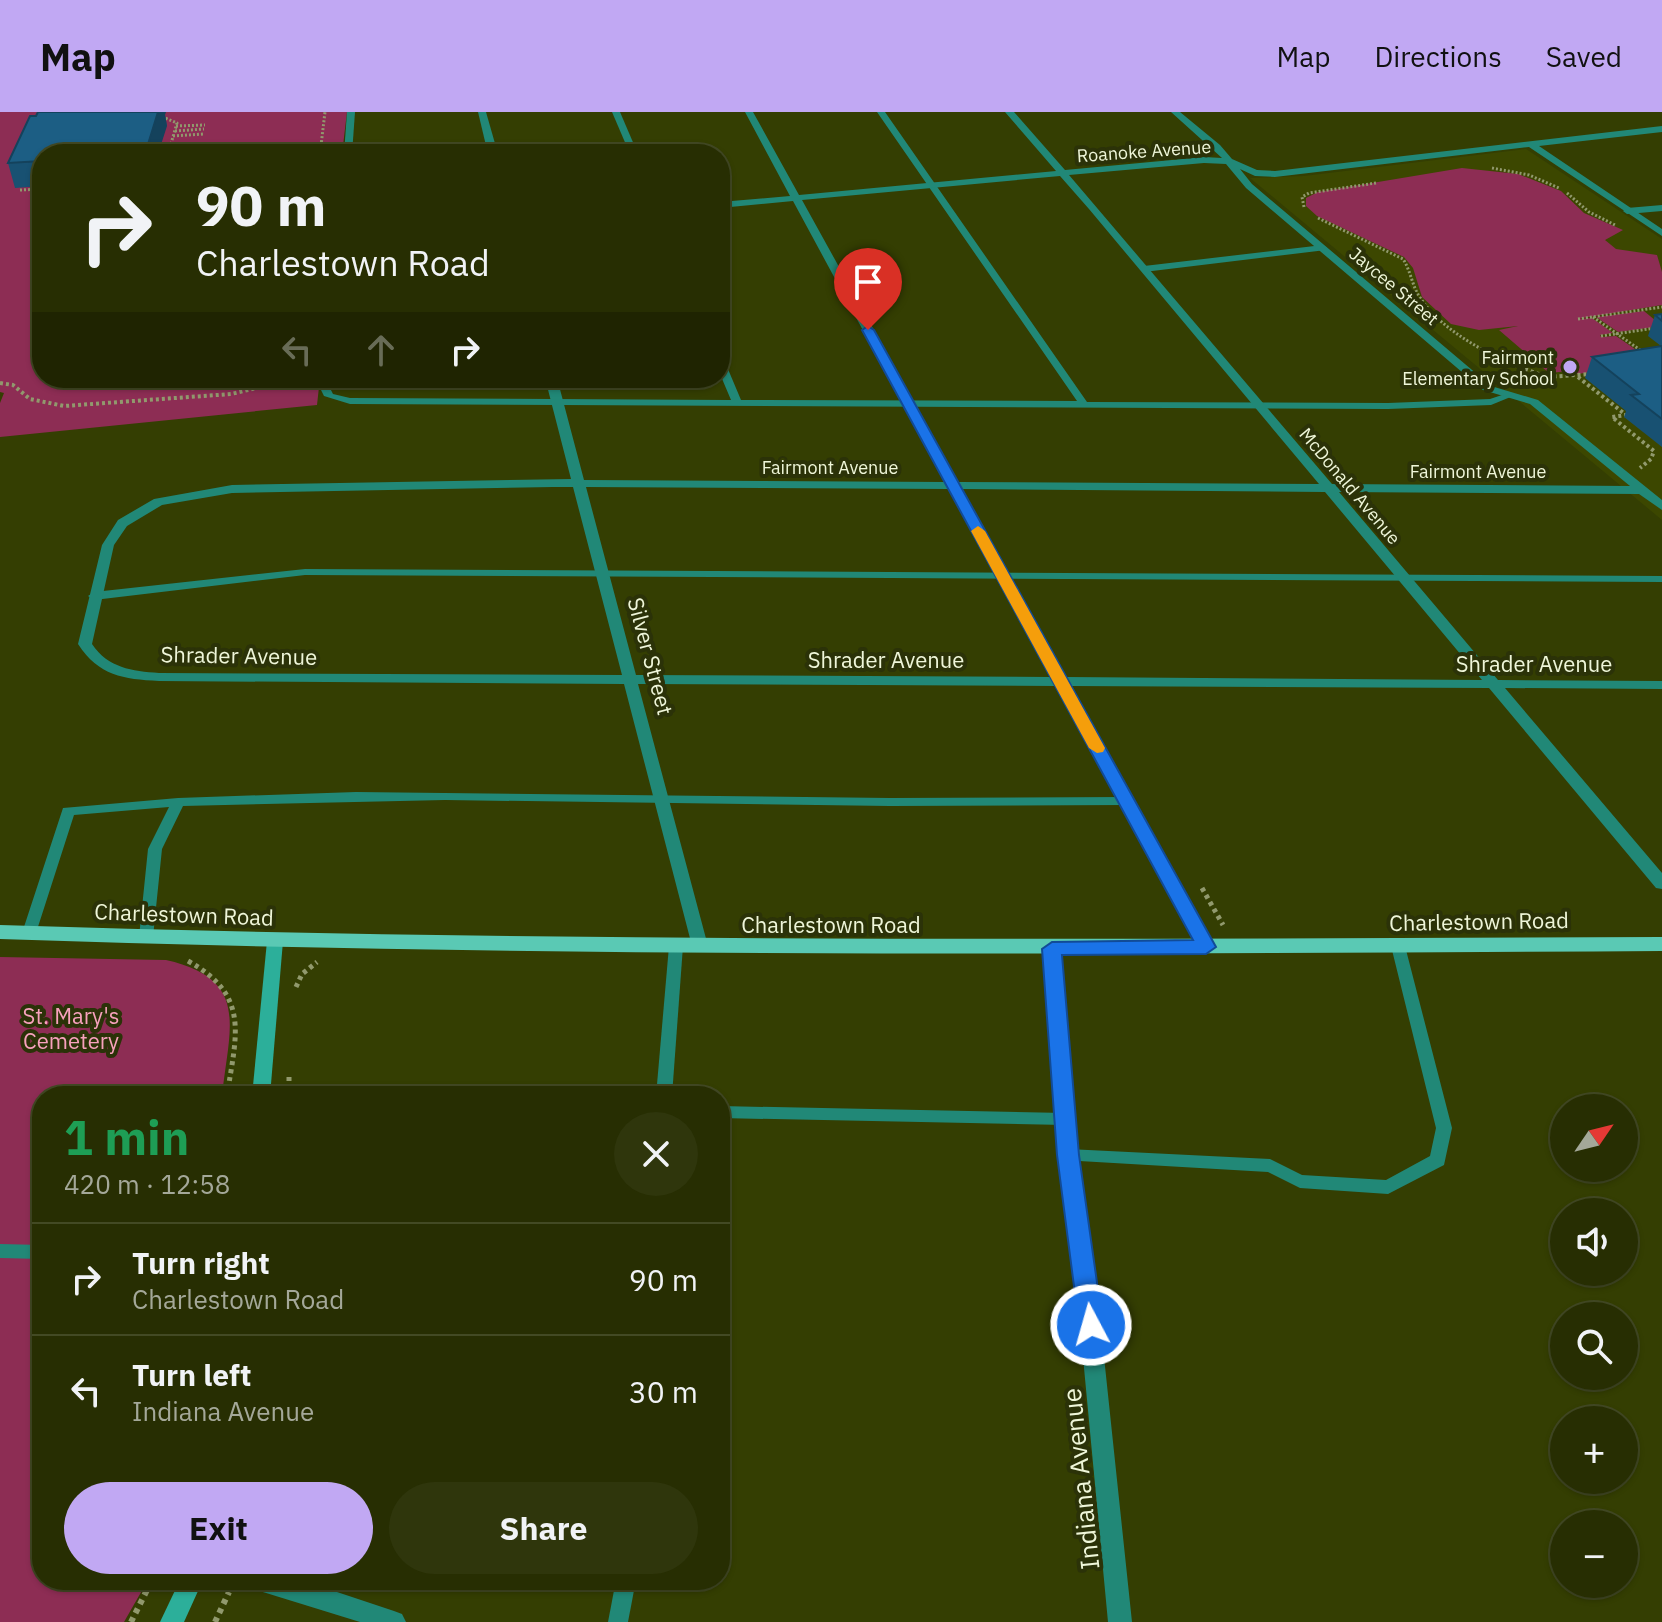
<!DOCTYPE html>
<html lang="en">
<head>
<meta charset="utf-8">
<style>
  body { margin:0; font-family:"IBM Plex Sans",sans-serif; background:#2f360c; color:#f1f3f6; height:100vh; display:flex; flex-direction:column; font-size:30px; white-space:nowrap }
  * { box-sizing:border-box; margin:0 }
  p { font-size:26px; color:#a4a899 }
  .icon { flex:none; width:44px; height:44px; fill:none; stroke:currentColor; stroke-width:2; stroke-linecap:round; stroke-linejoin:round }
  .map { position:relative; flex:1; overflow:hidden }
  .side { position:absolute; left:32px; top:974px; width:698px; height:504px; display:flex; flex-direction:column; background:#272e02; border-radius:32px; box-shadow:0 2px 6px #0004,0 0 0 2px #434a24 }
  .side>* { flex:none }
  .top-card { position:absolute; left:32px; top:32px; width:698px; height:244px; border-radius:32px; box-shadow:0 2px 6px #0004,0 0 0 2px #434a24; background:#272e02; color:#f1f3f6; overflow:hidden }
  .needle { width:52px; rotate:55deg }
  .controls { position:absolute; left:1550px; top:982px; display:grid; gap:16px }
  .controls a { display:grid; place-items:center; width:88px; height:88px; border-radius:50%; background:#272e02; box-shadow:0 2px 6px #0004,0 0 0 2px #434a24; font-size:40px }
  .pin { position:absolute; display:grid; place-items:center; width:68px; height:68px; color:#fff; margin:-82px -34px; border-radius:50% 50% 50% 0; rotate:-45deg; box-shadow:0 0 8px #0007 }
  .pin .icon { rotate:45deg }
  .me { position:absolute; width:88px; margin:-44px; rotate:354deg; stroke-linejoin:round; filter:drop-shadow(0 0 6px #0008) }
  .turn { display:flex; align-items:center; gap:28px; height:168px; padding:0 32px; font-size:36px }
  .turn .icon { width:104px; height:104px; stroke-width:2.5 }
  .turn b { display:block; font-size:56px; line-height:68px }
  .lanes { display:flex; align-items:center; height:76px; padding:0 32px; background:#0003; justify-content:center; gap:40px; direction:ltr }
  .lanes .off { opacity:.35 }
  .round { display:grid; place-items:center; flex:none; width:84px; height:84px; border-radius:42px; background:#2f360c }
  .head { display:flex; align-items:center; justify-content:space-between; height:136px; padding:0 32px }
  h1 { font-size:48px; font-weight:800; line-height:60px; color:#1e9e55 }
  .button { display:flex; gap:16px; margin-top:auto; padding:16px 32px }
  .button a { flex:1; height:92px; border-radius:48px; background:#c1a8f3; color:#111; font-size:32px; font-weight:800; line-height:92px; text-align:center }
  .button a+a { background:#2f360c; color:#f1f3f6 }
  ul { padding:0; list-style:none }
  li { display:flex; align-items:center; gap:24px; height:112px; padding:0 32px; border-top:2px solid #434a24 }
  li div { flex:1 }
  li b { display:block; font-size:30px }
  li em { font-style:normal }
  header { display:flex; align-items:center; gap:48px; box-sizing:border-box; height:112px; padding:0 40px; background:#c1a8f3; color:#111 }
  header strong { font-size:38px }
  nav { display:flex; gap:44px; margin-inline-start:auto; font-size:28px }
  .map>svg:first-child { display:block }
  .built { fill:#3c4700 }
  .green { fill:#8d2d54 }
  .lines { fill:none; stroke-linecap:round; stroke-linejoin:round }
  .path-far3 { stroke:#91996d; stroke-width:3; stroke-dasharray:2 2; stroke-linecap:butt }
  .path-far2 { stroke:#91996d; stroke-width:4; stroke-dasharray:3 3; stroke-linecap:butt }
  .path-far1 { stroke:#91996d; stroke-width:5; stroke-dasharray:4 4; stroke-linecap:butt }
  .path { stroke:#91996d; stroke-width:6; stroke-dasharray:5 5; stroke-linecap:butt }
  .lane { fill:#218877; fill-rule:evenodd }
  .street { fill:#218877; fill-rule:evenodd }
  .secondary { fill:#2caf9a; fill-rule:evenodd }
  .primary { fill:#5ac9b4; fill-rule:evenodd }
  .wall { fill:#185172 }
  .shaded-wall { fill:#14425c }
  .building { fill:#1c5e84; stroke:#14425c; stroke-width:2 }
  .route { fill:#1a73e8; stroke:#114b97; stroke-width:2 }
  .slow { fill:#f59e0b }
  .poi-dot { fill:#c1a8f3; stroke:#2b3208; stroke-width:3 }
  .labels { text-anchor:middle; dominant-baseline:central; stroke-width:8; stroke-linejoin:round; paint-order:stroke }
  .far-street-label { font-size:18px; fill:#eff6d9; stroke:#2b3208 }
  .far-poi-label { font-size:18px; fill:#eff6d9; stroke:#2b3208; text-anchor:end }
  .street-label { font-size:22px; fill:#eff6d9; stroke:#2b3208 }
  .park-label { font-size:22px; fill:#f8a1bd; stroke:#2b3208 }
  .near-street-label { font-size:26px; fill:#eff6d9; stroke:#2b3208 }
</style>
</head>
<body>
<header>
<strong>Map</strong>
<nav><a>Map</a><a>Directions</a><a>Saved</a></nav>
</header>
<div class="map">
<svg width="1662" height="1510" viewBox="0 0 1662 1510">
  <rect width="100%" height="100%" fill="#343e02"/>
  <path class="built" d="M1526,37L1662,127V408L1250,66L1304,64Z"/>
  <g class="green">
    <path d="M0,0H347L342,42H42V266H320L317,293L0,325V291L4,281L0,280Z"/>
    <path d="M1462,56L1518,62L1561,79L1584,101L1623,118L1605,128L1616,137L1657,143L1662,160V193L1577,207L1592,206L1613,221L1600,223L1601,225L1616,224L1654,250L1578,262L1569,259L1549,261L1499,218L1518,214L1479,218L1451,212L1422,185L1413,156L1404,145L1317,104L1306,94V86L1318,80Z"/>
    <path d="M1644,199L1662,214L1618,220L1596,205Z"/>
    <path d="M0,845L166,848C251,867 229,916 222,984H42V1468H148L124,1510H0Z"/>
  </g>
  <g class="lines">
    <g class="path-far3">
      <path d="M151,0L177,11L168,42"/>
      <path d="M176,14L205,13"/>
      <path d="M175,19L204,17"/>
      <path d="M173,24L203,22"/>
      <path d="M320,42L325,0"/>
      <path d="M1492,56L1529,63L1559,76"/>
      <path d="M20,78L42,77"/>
      <path d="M1567,81L1589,100L1615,113"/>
      <path d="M1304,95L1302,85L1309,81L1376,71"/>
      <path d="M1318,106L1403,147C1411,159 1412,175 1421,187C1441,217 1480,237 1512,253"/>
      <path d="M1593,205L1643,240"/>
      <path d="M1578,207L1662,195"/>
      <path d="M1601,224L1662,215"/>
    </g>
    <g class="path-far2">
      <path d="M1508,251L1547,265L1591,262"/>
      <path d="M1578,265L1626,303L1612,305L1654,339L1651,347L1640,356"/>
      <path d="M0,271L13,273L30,287L64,294L231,282L261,275L275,266"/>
    </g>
    <g class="path-far1">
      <path d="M1202,776L1223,813"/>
      <path d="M188,849C251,884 236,923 227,984"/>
      <path d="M296,875L302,862L317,850"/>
      <path d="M289,965V984"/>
    </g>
    <g class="path">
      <path d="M131,1510L152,1468"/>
      <path d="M215,1510L229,1480"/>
    </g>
    <g class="lane">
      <path d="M347,0H355L352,42H344Z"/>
      <path d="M612,0H620L638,42H630Z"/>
      <path d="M877,0H885L1087,290L1388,291L1490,287L1508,281L1513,284L1491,293L1388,297L350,292L324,284L320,276L321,266H331L330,276L333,282L350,286L731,288L720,262V247L725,250L741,288L1077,289Z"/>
      <path d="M1662,93V99L1627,102L1623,99L1627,96Z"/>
      <path d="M1323,133L1327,136L1326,138L1144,160L1140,157L1144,154Z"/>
      <path d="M305,457L1662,464V470L305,463L94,488L88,484L94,480Z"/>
      <path d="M356,680L890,686L1126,685L1133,689L1126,693L890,694L445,688L183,694L162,737L153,825L146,830L139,825L148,737L169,695L74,703L36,821L29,826L22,821L63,696L178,686Z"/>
      <path d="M676,829L683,834L672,984H656L669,834Z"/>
      <path d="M1398,829L1405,834L1452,1016L1444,1053L1388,1082L1300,1076L1268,1060L1062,1048L1060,1043L1062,1038L1068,1037L1270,1047L1302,1063L1386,1068L1430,1044L1436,1016L1391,834Z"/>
      <path d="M720,994L1065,1001L1071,1003L1073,1007L1071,1011L1065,1013L720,1006Z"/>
      <path d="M0,1132L42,1133V1147L0,1146Z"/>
      <path d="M616,1468H636L628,1510H608Z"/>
    </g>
    <g class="street">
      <path d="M478,0H486L498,42H488Z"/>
      <path d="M745,0H753L799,83L1056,59L1005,0H1014L1065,58L1204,45L1222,46L1171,0H1180L1220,33L1232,47L1257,58L1275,59L1662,14V20L1539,34L1662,117V124L1529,35L1275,65L1255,64L1240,57L1252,72L1491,274L1538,288L1662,388V398L1639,382L1339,380L1498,568L1662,569V577L1505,576L1662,761V777L1656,776L1489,576L1070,574L1214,835L1206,841L1198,835L1056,574L638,572L708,834L700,840L692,834L624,572L159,569C123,567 99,564 78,532L102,433L118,408L154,387L232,373L571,367L545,266H557L584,368L945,370L793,89L720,96V90L790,84ZM1204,51L1226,52L1246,76L1483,278L1530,292L1630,374L1332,372L1069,63ZM1060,64L1089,97L1319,372L958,370L802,88ZM553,375H573L622,563L159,561C132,559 108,556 92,532L114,433L127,414L162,393L232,381ZM586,375L949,377L1051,565L636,563ZM962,377L1325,380L1482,568L1066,565Z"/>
      <path d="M1052,831L1060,837L1077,1043L1094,1150L1132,1510H1108L1074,1150L1059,1043L1044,837Z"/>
      <path d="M247,1468H301L394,1499L402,1502L406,1510H360L250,1476Z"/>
    </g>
    <g class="secondary">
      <path d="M275,823L283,829L270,984H252L267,829Z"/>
      <path d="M180,1468H203L184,1510H160Z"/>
    </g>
    <path class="primary" d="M0,813C554,831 1108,827 1662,825V839C1108,842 554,846 0,827Z"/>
  </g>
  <g class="wall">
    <path d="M165,3L167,14L42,42V74L15,76L8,51L36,4Z"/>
    <path d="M1662,202V335L1624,305L1626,299L1585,266L1592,245L1661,234L1648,224L1655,203Z"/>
  </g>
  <path class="shaded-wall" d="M158,0H166L165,3L167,14L158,42H145Z"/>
  <g class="building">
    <path d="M38,0H158L145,42H42V49L8,51L30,4H36Z"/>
    <path d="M1662,202V209L1655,203Z"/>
    <path d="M1662,234V307L1631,283L1639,282L1592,245Z"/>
  </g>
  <path class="route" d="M868,214L874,218L1216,835L1206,842L1062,843L1079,1043L1103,1213L1099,1220L1091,1223L1083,1220L1079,1213L1057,1043L1042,837L1052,830L1193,828L862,218Z"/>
  <path class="slow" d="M978,414L985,419L1105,636L1103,640L1097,641L1089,636L971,419Z"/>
  <circle class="poi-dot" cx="1570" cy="255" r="8"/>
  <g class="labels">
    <g class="far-street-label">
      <text transform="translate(1144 39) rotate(-4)">Roanoke Avenue</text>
      <text transform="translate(1394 174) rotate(40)">Jaycee Street</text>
      <text x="830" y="355">Fairmont Avenue</text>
      <text x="1478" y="359">Fairmont Avenue</text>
      <text transform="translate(1350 374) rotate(50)">McDonald Avenue</text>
    </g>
    <g class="far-poi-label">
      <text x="1554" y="245">Fairmont<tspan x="1554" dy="21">Elementary School</tspan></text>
    </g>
    <g class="street-label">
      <text transform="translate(239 543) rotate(1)">Shrader Avenue</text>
      <text transform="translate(651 544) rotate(75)">Silver Street</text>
      <text x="886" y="547">Shrader Avenue</text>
      <text x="1534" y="551">Shrader Avenue</text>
      <text transform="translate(184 802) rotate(2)">Charlestown Road</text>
      <text transform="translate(1479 809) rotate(-1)">Charlestown Road</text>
      <text x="831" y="812">Charlestown Road</text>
    </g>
    <g class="park-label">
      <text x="71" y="903">St. Mary's<tspan x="71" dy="25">Cemetery</tspan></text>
    </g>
    <g class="near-street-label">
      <text transform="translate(1080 1367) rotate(-96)">Indiana Avenue</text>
    </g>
  </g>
</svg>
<div class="controls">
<a><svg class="needle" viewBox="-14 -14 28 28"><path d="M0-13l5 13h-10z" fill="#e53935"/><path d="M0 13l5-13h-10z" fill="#a4a899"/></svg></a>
<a><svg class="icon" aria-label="sound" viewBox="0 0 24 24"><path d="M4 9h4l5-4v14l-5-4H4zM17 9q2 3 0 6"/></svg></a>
<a><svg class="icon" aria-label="search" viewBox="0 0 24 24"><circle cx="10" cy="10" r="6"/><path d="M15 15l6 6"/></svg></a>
<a>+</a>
<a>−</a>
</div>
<div class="pin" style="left:868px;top:218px;background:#d93025"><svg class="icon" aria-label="arrive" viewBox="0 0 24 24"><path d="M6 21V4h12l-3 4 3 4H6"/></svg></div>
<svg class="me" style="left:1091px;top:1213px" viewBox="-20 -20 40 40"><circle r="17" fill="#1a73e8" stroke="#fff" stroke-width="3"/><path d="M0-11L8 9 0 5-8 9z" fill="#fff"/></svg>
<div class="top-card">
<div class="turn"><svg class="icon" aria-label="right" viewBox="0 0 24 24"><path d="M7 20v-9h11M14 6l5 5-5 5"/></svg><div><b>90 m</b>Charlestown Road</div></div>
<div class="lanes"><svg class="icon off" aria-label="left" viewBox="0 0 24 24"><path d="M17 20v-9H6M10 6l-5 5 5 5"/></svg><svg class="icon off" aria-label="ahead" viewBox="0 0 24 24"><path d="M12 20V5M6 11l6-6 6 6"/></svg><svg class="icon" aria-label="right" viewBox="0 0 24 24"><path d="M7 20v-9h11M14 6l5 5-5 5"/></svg></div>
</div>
<section class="side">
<div class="head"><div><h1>1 min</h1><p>420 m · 12:58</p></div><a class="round"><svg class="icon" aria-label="close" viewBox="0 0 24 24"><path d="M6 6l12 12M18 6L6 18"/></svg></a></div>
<ul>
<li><svg class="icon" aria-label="right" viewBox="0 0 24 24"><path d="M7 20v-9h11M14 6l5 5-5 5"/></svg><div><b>Turn right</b><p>Charlestown Road</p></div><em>90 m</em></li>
<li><svg class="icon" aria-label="left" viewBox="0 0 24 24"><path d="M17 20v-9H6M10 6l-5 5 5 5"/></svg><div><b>Turn left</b><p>Indiana Avenue</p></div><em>30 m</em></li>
</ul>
<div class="button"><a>Exit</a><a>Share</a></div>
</section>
</div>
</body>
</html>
